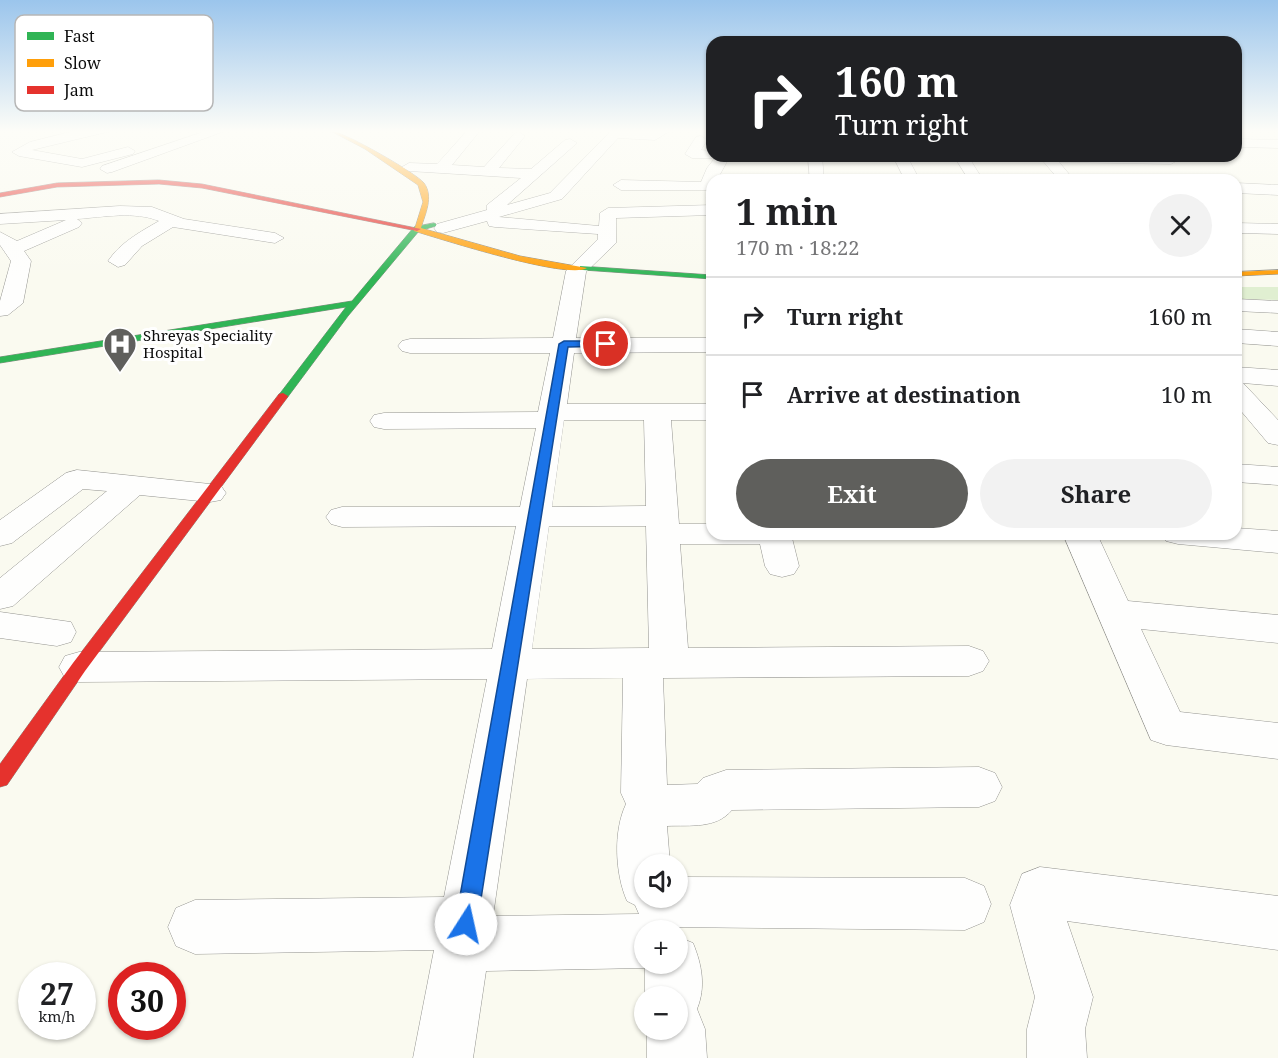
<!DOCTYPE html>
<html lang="en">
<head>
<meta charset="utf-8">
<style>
  body { margin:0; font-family:"Noto Serif",serif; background:#f2f2f2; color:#202124; height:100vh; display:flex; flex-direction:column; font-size:22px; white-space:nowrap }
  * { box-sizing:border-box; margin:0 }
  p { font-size:20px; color:#757577 }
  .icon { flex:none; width:33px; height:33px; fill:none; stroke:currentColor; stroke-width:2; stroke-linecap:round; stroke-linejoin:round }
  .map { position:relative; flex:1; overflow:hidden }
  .panel { position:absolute; left:706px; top:174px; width:536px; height:366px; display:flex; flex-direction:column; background:#fff; border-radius:18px; box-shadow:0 2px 4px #0004 }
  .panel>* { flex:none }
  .hud { position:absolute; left:706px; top:36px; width:536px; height:126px; border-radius:18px; box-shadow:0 2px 4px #0004; background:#202124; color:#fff; overflow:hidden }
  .fabs { position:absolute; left:634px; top:854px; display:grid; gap:12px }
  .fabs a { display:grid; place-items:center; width:54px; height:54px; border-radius:50%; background:#fff; box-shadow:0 2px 4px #0004; font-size:30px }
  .speed { position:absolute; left:18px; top:962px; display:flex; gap:12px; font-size:30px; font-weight:700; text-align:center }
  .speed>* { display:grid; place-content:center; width:78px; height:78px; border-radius:50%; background:#fff; box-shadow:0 2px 4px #0004; line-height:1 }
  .speed small { font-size:15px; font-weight:400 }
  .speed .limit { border:9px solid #d22; background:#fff; color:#111 }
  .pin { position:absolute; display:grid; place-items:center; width:51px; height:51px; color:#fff; margin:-26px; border:3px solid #fff; border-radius:50%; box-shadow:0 2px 6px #0007 }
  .me { position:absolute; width:66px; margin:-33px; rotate:10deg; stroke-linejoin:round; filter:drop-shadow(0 0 4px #0008) }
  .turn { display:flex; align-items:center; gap:21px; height:126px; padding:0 30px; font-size:27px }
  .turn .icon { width:78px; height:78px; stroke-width:2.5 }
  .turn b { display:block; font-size:42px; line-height:51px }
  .round { display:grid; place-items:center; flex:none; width:63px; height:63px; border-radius:32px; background:#f2f2f2 }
  .headline { display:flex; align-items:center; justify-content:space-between; height:102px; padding:0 30px }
  h1 { font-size:36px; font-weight:700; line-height:45px }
  .button { display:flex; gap:12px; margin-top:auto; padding:12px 30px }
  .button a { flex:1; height:69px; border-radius:36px; background:#5f5f5c; color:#fff; font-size:24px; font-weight:700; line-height:69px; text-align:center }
  .button a+a { background:#f2f2f2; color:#202124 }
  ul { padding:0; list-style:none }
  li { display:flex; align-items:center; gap:18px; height:78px; padding:0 30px; border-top:2px solid #e0e0e0 }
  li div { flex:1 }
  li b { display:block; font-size:22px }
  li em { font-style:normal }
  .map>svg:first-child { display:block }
  .green { fill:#e0efd1 }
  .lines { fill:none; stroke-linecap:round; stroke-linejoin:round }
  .street-casing { stroke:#93938f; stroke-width:1 }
  .fast-casing { stroke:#8a8a85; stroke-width:1 }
  .slow-casing { stroke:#8a8a85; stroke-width:1 }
  .jam-casing { stroke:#8a8a85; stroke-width:1 }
  .street { fill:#fefefd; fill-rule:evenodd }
  .fast { fill:#30b455; fill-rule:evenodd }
  .slow { fill:#ff9f0a; fill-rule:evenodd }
  .jam { fill:#e5322d; fill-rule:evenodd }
  .route { fill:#1a73e8; stroke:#114b97; stroke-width:1.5 }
  .labels { text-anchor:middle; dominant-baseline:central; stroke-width:6; stroke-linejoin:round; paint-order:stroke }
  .far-poi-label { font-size:15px; fill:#0c0c0c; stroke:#fff; text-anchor:start }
  .key { fill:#fff; stroke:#b6b6b6; stroke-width:1.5 }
  .key-label { font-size:16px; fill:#0c0c0c }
</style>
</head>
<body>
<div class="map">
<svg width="1278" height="1058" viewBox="0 0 1278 1058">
  <rect width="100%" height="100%" fill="#fafaf0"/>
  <path class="green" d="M1236,287H1278V300L1236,299Z"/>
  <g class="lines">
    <defs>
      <g id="street">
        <path d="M74,131H111L32,150L82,159L128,147L135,151L133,154L82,167L19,156L12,152L30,142Z"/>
        <path d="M206,131H225L112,172L107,173L100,169L102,166Z"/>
        <path d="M467,131L479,132L452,165L484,167L515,133L519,132L525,136L499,168L531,169L565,140L570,139L577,143L507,205L550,193L611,131H670L655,140L618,138L562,199L499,217L599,226L600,213L608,208L712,205V215L616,218V243L586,272L576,338H712V352L574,353L567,404H712V420H671L679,524H712V534H791L799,566L794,574L782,577L770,574L765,566L760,544H680L688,648L969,646L983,651L989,661L983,671L969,676L663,678L667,785L697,784L703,778L726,770L979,767L995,773L1002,787L995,801L979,807L732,810C716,829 691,825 667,826L670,864H645V897H678V877L965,878L984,886L991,904L984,922L965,930L666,927L668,930H645V963H678V937L693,943C702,965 706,987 697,1009L705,1029L707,1058H647V1029H678V996H645V968L486,971L473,1058H413L434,950L195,954L176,946L168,927L176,908L195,900L444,897L487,679L79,682L65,678L59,667L65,656L79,652L492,649L516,526L342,527L331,524L326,517L331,510L342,507H520L536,428L384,429L374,427L370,421L374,415L384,413L538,412L550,353H410L402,351L398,346L402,341L410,339L553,338L566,271L598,239V234L495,227L489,226L487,221L443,233L437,232L434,228L437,224L487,210V205L521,178L409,171L402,167L409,163L437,164ZM564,420H644L646,506L552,507ZM549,526H646L649,648L532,649ZM623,678L621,793L626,804C613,831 615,874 627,901L635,905L639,914L493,916L527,679Z"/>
        <path d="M701,136L707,140L701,150L712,151V156H730L717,180H712V190H621L613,185L621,180L701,182L707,168L715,158H692L685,154L696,137Z"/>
        <path d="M1236,139L1278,140V148L1236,147Z"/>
        <path d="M808,156H822L824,180H810Z"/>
        <path d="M893,156H907L917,175L926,180H905Z"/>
        <path d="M954,156H968L983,180H969Z"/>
        <path d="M1042,156H1172L1178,160L1171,164L1059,162L1074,180H1059L1043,161Z"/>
        <path d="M1236,183L1278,185V195L1236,193Z"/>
        <path d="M120,206L152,207L184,219L275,233L284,238L275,243L173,227L142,246L125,265L118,267L108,261C121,242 140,232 159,221C135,211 103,217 77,219L82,223L79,227L24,251L31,261L23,303L8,315L0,316V301L11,261L0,245V232L17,241L66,220L0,224V214Z"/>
        <path d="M1236,223L1278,224V234L1236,233Z"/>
        <path d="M1236,299L1278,301V313L1236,311Z"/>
        <path d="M1236,329L1278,332V346L1236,343Z"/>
        <path d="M1236,367L1278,370V386L1243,383L1278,420V445L1268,443L1236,405Z"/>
        <path d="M1236,464L1278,467V485L1236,482Z"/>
        <path d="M77,470L210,484L221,486L226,493L221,500L210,502L140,495L13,606L0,609V578L107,491L83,489L12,543L0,546V520L66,473Z"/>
        <path d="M1236,528L1278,531V553L1178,544L1166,541L1161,534H1236Z"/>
        <path d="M1063,534H1097L1128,601L1278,615V643L1141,629L1180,712L1278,723V759L1166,745L1151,740Z"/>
        <path d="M0,612L71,622L76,632L71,642L57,646L0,638Z"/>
        <path d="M1040,867L1278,896V950L1067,921L1093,997L1085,1029L1087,1058H1027V1029L1035,997L1010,905L1022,874Z"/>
      </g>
      <g id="fast">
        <path d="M434,223L436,224V226L419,231L348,316L287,398L283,399L278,396L346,307L0,363V357L352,301L414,227Z"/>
        <path d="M580,266L712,275V279L583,270H580Z"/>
      </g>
      <g id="slow">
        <path d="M331,131C343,131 416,173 424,183C434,197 425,214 421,228L520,256L587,268C568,280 441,239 414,231L423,202L418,185L365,149Z"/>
        <path d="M1278,270V274L1236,276V272Z"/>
      </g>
      <g id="jam">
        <path d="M159,180L202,184L421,229L417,231L202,188L159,184L57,187L0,197V193L57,183Z"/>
        <path d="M283,393L288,396L287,398L85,671L7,785L0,787V764L73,663L279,394Z"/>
      </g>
    </defs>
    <use href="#street" class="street-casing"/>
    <use href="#fast" class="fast-casing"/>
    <use href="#slow" class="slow-casing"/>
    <use href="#jam" class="jam-casing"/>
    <use href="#street" class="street"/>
    <use href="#fast" class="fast"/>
    <use href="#slow" class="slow"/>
    <use href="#jam" class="jam"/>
  </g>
  <linearGradient id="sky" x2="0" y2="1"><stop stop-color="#9bc5ec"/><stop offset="0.47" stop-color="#fdfdf8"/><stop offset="1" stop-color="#fdfdf8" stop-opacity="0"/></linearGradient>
  <rect width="1278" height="279" fill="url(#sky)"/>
  <path class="route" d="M606,341L611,344L610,346L568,347L477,924L474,931L466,935L458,931L455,924L559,344L564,341Z"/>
  <defs>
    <symbol id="hospital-pin" viewBox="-11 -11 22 30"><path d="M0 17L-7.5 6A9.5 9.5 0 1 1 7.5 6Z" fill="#5f5f5c" stroke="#fff"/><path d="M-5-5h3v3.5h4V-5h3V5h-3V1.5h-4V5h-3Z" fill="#fff"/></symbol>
  </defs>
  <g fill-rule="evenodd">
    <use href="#hospital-pin" x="101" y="325" width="38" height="52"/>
  </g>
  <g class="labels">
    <g class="far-poi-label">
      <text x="143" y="335">Shreyas Speciality<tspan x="143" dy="17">Hospital</tspan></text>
    </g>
  </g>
  <rect x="15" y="15" width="198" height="96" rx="9" class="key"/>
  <rect x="27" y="32" width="27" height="8" fill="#30b455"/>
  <rect x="27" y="59" width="27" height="8" fill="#ff9f0a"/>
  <rect x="27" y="86" width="27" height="8" fill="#e5322d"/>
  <g class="key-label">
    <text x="64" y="42">Fast</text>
    <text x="64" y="69">Slow</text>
    <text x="64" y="96">Jam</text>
  </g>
</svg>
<div class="fabs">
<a><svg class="icon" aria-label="sound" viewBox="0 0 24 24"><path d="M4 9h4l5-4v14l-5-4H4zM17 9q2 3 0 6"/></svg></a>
<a>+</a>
<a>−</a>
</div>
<div class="speed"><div>27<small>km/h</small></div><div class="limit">30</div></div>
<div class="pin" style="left:606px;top:344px;background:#d93025"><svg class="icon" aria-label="arrive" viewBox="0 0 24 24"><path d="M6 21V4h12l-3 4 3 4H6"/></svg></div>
<svg class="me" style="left:466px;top:924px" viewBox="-20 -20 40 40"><circle r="19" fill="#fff"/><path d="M0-13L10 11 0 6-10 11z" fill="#1a73e8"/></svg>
<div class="hud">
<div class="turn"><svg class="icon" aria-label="right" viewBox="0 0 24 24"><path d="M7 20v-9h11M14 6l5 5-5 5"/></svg><div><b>160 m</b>Turn right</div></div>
</div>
<section class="panel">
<div class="headline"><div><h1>1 min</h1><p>170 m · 18:22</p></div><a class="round"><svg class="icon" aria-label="close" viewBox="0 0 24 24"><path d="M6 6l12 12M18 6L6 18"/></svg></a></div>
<ul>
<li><svg class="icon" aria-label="right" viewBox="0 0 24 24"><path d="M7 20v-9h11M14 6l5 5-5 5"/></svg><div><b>Turn right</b></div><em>160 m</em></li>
<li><svg class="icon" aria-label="arrive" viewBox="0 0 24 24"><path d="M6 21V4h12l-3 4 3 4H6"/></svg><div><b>Arrive at destination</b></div><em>10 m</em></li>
</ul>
<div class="button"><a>Exit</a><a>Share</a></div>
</section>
</div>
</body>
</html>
